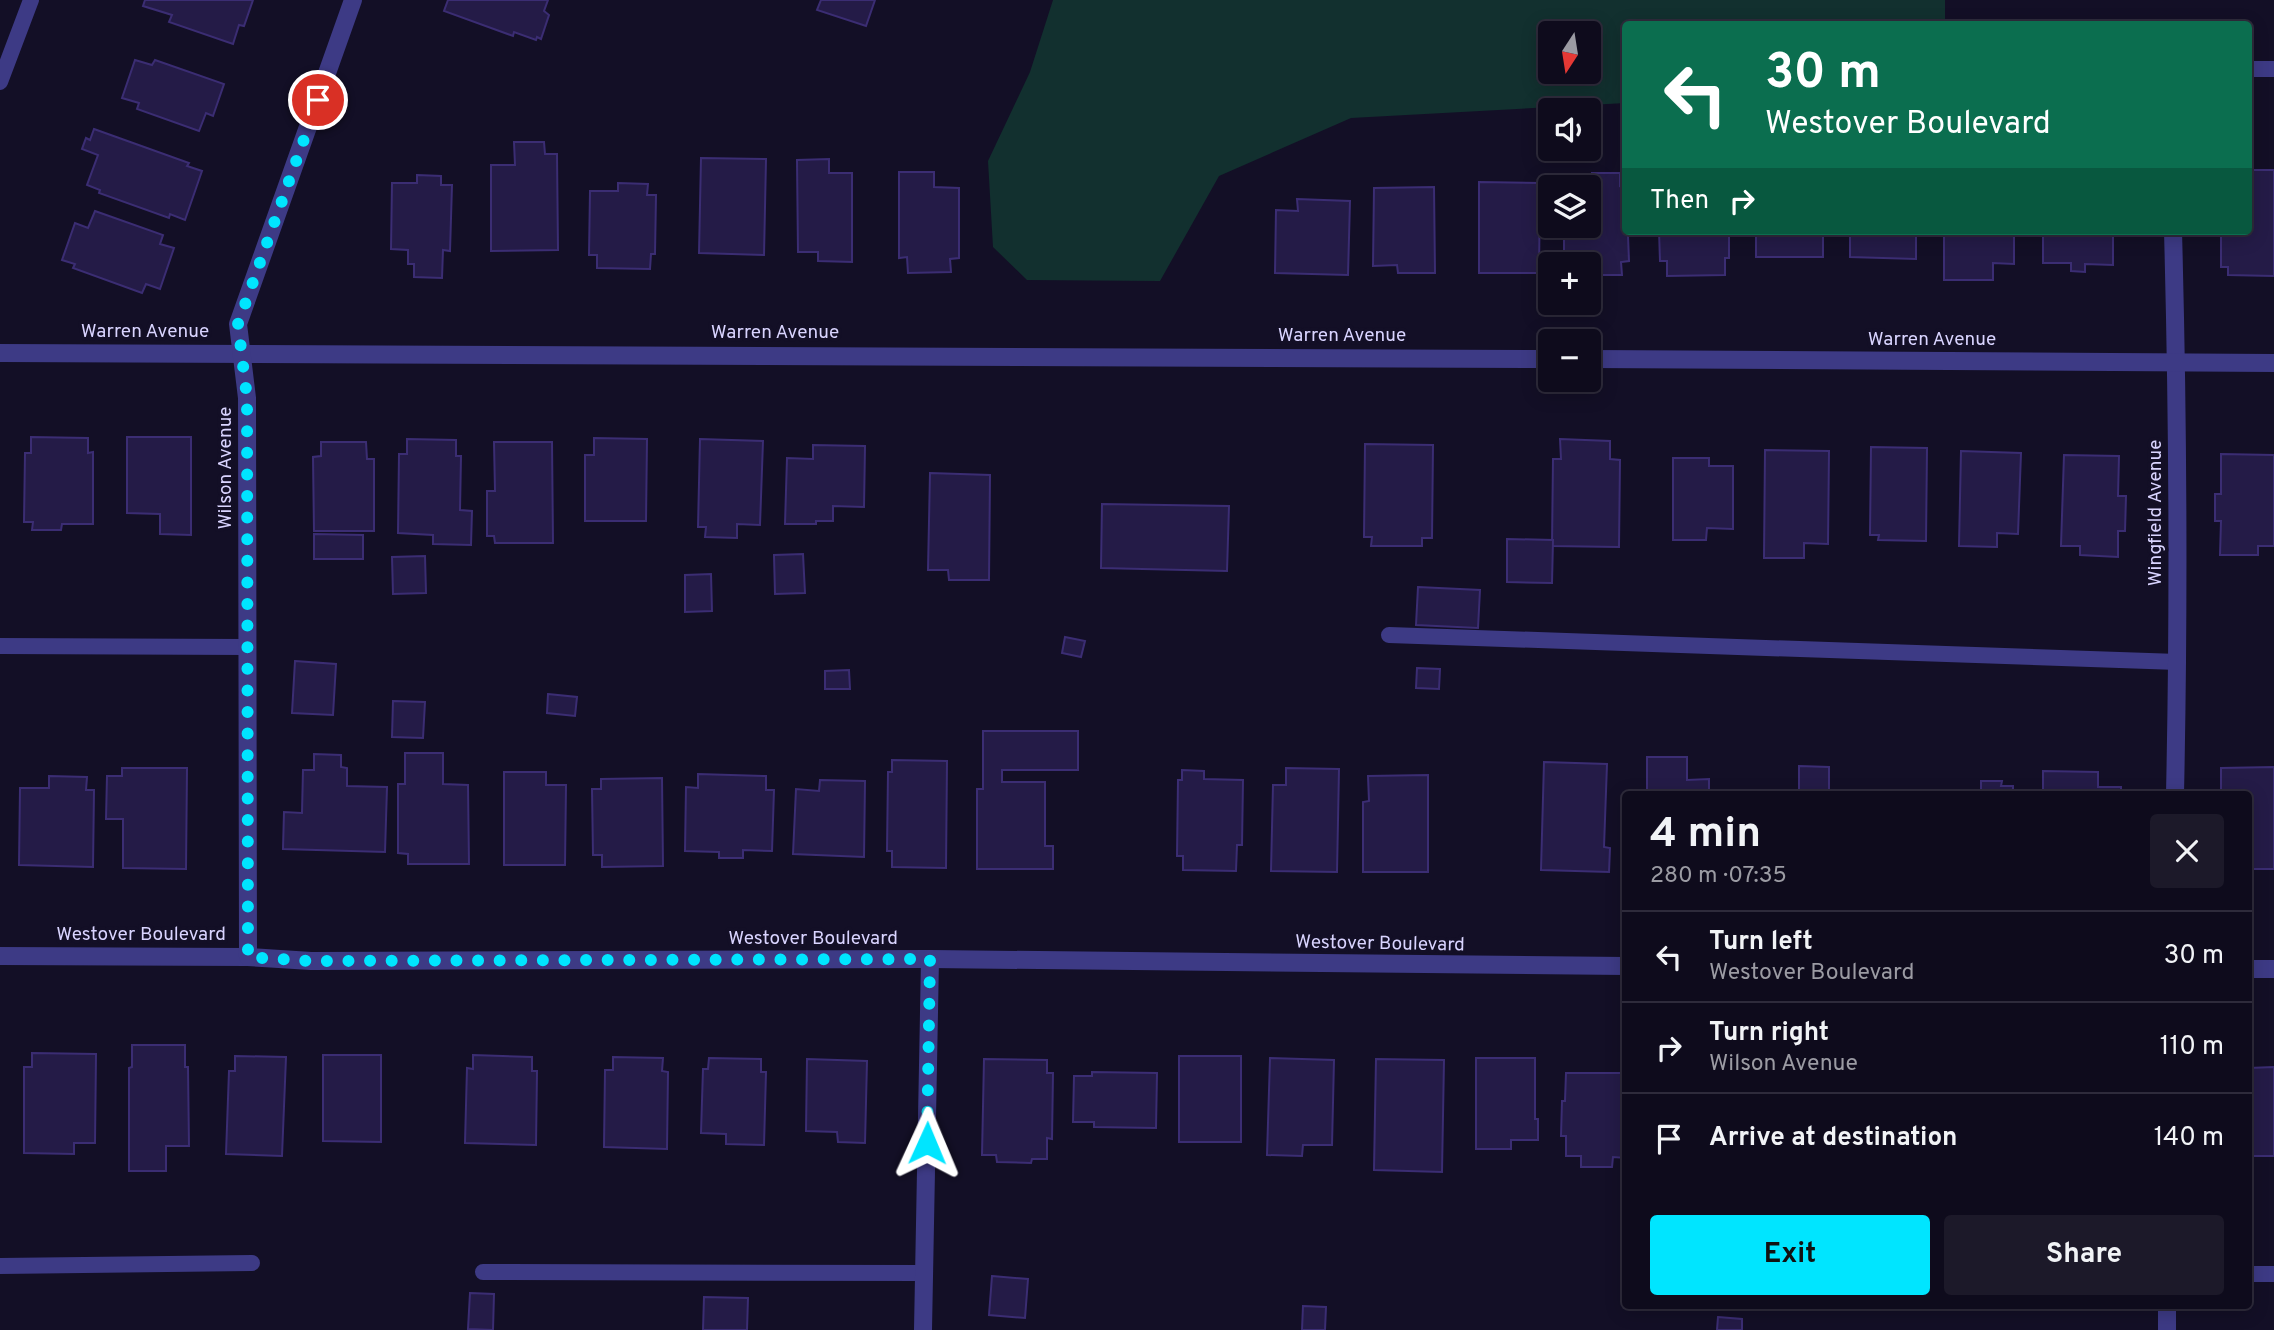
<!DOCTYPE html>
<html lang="en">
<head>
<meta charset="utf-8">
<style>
  body { margin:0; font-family:Overpass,sans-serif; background:#1c1929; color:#f1f3f6; height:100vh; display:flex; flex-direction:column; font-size:26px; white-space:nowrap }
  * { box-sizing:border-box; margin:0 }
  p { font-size:23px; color:#9b9ba3 }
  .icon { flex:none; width:38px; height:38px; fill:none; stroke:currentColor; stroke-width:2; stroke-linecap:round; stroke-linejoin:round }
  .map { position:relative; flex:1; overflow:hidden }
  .panel { position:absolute; left:1622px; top:791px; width:630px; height:518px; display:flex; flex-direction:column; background:#0e0b1c; border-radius:7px; box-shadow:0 4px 18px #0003,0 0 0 2px #2e2b3b }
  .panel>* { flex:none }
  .hud { position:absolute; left:1622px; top:21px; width:630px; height:214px; border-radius:7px; box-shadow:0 4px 18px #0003,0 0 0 2px #2e2b3b; background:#0b6e4f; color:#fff; overflow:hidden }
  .needle { width:46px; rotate:192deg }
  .controls { position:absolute; left:1538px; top:21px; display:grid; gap:14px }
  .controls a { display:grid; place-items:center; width:63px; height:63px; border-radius:7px; background:#0e0b1c; box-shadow:0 4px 18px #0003,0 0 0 2px #2e2b3b; font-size:35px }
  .pin { position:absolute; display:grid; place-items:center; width:60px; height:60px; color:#fff; margin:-30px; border:4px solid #fff; border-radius:50%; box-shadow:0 2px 7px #0007 }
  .me { position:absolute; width:77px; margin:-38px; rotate:1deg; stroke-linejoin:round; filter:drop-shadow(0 0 5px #0008) }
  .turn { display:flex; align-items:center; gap:24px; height:147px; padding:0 28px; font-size:32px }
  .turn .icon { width:91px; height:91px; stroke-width:2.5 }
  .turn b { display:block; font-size:49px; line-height:60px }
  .then { display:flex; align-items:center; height:66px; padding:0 28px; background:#0003; gap:14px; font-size:26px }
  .round { display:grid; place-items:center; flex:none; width:74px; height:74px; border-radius:7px; background:#1c1929 }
  .overview { display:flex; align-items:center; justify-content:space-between; height:119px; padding:0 28px }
  h1 { font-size:42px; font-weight:700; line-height:52px }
  .action { display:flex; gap:14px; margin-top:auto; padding:14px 28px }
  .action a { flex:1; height:80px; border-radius:7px; background:#00e5ff; color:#111; font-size:28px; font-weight:700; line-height:80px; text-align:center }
  .action a+a { background:#1c1929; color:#f1f3f6 }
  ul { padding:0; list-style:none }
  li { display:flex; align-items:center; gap:21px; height:91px; padding:0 28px; border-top:2px solid #2e2b3b }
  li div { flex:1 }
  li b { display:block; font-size:26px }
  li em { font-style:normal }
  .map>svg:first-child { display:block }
  .green { fill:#12302f; fill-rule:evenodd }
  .building { fill:#241b47; stroke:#3b2d73; stroke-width:2 }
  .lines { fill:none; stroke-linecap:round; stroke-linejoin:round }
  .service { stroke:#3d3a85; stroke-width:16 }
  .minor { stroke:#3d3a85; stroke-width:18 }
  .route { stroke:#00e5ff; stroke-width:12; stroke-dasharray:0 21.6 }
  .labels { text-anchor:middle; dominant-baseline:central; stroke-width:7; stroke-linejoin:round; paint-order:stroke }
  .street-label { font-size:19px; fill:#d9d4ff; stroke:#130f26 }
</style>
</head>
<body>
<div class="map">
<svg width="2274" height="1330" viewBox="0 0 2274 1330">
  <rect width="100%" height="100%" fill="#130f26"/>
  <path class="green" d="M1053,0H1945V24H1626V103L1351,118L1219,176L1160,281L1027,280L993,247L988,161L1030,72ZM1550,33H1589V72H1550Z"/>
  <g class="building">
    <path d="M145,0H253L244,26L239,25L233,44L169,22L172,15L143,6Z"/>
    <path d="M448,0H548L544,11L549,15L541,39L537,37L536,40L514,32L513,36L444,11Z"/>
    <path d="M821,0H875L866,26L817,10Z"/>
    <path d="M135,60L152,65L155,60L224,84L213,116L206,113L199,131L137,109L139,103L122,98Z"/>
    <path d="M94,129L189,163L187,166L202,171L185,220L170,214L169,218L99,193L100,190L87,185L98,155L82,149L86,138L90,140Z"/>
    <path d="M514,142H544L545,154H557L558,250L491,251V165H515Z"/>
    <path d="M701,158L766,159L764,255L699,253Z"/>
    <path d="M829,159V173H852V262L818,261V252H798L797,160Z"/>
    <path d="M2249,170H2274V276L2228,275V267H2221V231H2249Z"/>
    <path d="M899,172H934V187L959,188V258L950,259L951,272L908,273L907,257L899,258Z"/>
    <path d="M1592,173H1620V186L1626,185L1629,261L1621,262L1622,275H1589V264L1564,263V226H1589V187H1564V182L1592,183Z"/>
    <path d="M417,175L441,176V185H452L450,251L443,250L442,278L414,277V264H408V250L391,249L392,183H417Z"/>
    <path d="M1479,182L1540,183L1539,273H1479Z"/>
    <path d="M618,183L648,184L647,195H656L655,254H651L650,269L597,268V255H589L590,191H618Z"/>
    <path d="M1434,187L1435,273H1398L1397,265L1373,266L1374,188Z"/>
    <path d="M1297,199L1350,201L1348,275L1275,273L1276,210L1298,211Z"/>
    <path d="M95,211L163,235L160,244L174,248L160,289L146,284L142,293L73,268L75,264L62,260L75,223L88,228Z"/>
    <path d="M1659,231H1729V258H1725V275L1667,276V261H1660Z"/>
    <rect x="1756" y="231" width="67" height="26"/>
    <path d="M1850,231H1916V259L1850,257Z"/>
    <path d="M1944,231H2014V264L1993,263V280H1944Z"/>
    <path d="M2043,231H2113V265L2085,264V272L2071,271V263H2043Z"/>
    <path d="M31,437L88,438V453L93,452V524H62L61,530H32L33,522H24L25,453H31Z"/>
    <path d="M127,437H191V535L160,534V514L127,513Z"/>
    <path d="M594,438L647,439L646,521H585V455H594Z"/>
    <path d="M407,439L456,440V456H461L460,510L472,511L471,545L433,544V535L398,533L399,454H407Z"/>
    <path d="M700,439L763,441L760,525L737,524V538L705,537L706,527H698Z"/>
    <path d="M1560,439L1610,441V459L1620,460L1619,547L1552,546L1553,459H1561Z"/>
    <path d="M321,442H366L367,459H374V531H314L313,457L321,456Z"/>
    <path d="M494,442H552L553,543H495L494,536H487V491H495Z"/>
    <path d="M1365,444L1433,445L1432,538H1422V546H1371L1372,537H1364Z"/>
    <path d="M813,445L865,446L864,507L833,506V521H816V524H785L787,458L813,459Z"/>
    <path d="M1871,447L1927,448L1926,541L1878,540L1879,535H1870Z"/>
    <path d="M1765,450L1829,451L1828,544L1804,543V558H1764Z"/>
    <path d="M1961,451L2021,453L2018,534L1997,533V547L1959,546Z"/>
    <path d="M2221,454L2274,455V546H2258V555H2220L2221,521H2215V494H2221Z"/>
    <path d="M2064,455L2119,456L2118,496H2126L2125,531H2118V557L2080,555V546H2061Z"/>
    <path d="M1673,458H1709V466H1733V529L1707,528L1706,540H1673Z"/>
    <path d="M930,473L990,475L989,580H949L948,570H928Z"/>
    <path d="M1102,504L1229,506L1227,571L1101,568Z"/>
    <path d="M314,534L363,535V559H314Z"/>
    <path d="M1507,539L1553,540L1552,583L1507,582Z"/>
    <path d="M803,554L805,593L775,594L774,555Z"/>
    <path d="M425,556L426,593L393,594L392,557Z"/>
    <path d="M711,574L712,611L685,612V575Z"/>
    <path d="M1418,587L1480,590L1478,628L1416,625Z"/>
    <path d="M1065,637L1085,641L1081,657L1062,653Z"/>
    <path d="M295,661L336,664L333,715L292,713Z"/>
    <path d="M1417,668L1440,669L1439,689L1416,688Z"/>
    <path d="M849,670L850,689H825V671Z"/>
    <path d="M548,694L577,697L575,716L547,713Z"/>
    <path d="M393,701L425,702L423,738L392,737Z"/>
    <path d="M983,731H1078V770H1002V782H1045V846H1053V869H977V789H983Z"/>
    <path d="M405,753H443V784L468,785L469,864H408V854L398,853V784H405Z"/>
    <path d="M314,754L341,755V767L347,768V786L387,787L385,852L283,849L284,812L302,813L303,770H314Z"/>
    <path d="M1647,757H1687V780L1709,779V794H1647Z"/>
    <path d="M892,760L947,761L946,868L892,867V851H887L888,772H892Z"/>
    <path d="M1544,762L1607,764L1604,847L1610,848L1609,872L1541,870Z"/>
    <path d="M1799,766L1829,767V794H1867H1799Z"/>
    <path d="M2274,767V869H2249V794H2221V768Z"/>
    <path d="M122,768H187L186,869L123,868V819H106L107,776H122Z"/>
    <path d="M1286,768L1339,769L1337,872L1271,871L1273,785H1286Z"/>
    <path d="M1182,770L1204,771V779L1243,780L1242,845H1237L1236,871L1183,870V856H1177L1178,780H1182Z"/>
    <path d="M2043,771L2098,772V787H2121V794H2043Z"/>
    <path d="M504,772H546V785H566L565,865H504Z"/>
    <path d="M698,774L766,776V790H774L772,851L743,850V858H719V852L685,851L686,787L698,788Z"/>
    <path d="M1428,775V872H1363V802L1369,801L1368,776Z"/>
    <path d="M49,776L87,777L86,790H94L93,867L19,865L20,788H49Z"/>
    <path d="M662,778L663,866L602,867V855H593L592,789H601V779Z"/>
    <path d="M820,780L865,781L864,857L793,854L796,789L819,791Z"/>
    <path d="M1981,781H2002L2001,786H2013V794H1981Z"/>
    <path d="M132,1045H185V1067H188L189,1146H166V1171H129V1068L132,1067Z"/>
    <path d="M32,1053L96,1054L95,1143H74V1154L24,1153V1067H32Z"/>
    <path d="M323,1055H381V1142L323,1141Z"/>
    <path d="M473,1055L532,1057V1071H537L536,1145L465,1143L467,1068L473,1069Z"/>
    <path d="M235,1056L286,1057L282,1156L226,1154L229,1071H235Z"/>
    <rect x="1179" y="1056" width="62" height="86"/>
    <path d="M613,1057L663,1058L662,1071L668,1072L667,1149L604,1147L605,1070H613Z"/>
    <path d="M709,1058L761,1059V1072H766L764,1145L726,1144V1134L701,1133L703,1069H708Z"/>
    <path d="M1270,1058L1334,1060L1332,1145H1303L1302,1156L1267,1155Z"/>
    <path d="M1476,1058H1535V1119H1538V1140H1511V1149H1476Z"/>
    <path d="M807,1059L867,1061L865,1143L838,1142L837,1132L806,1131Z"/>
    <path d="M984,1059L1047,1060V1073H1053L1052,1139L1047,1138V1159H1032L1031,1163L997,1162L996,1155H982Z"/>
    <path d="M1376,1059L1444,1060L1442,1172L1374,1170Z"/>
    <path d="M2274,1067V1156H2249V1068Z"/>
    <path d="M1092,1072L1157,1073L1156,1128L1094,1127V1122H1073L1074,1076H1092Z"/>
    <path d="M1566,1073H1626V1158L1613,1157L1612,1167H1581V1156H1566V1136H1561L1562,1101H1565Z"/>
    <path d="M992,1276L1028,1279L1025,1318L989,1315Z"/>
    <path d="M470,1293L494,1294L493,1330L468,1329Z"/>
    <path d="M704,1297L748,1298L747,1330H703Z"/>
    <path d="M1303,1306L1326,1307L1325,1330H1302Z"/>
    <path d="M1718,1317L1742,1319V1330H1717Z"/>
  </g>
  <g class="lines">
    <g class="service">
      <path d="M2249,69H2274"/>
      <path d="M0,82L31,0"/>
      <path d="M1389,635L2178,662"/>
      <path d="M0,646L247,647"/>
      <path d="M0,1266L252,1263"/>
      <path d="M483,1272L925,1273"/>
      <path d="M2249,1274H2274"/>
    </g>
    <g class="minor">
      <path d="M2173,231C2178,419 2179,607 2175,794"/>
      <path d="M0,353L1550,359"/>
      <path d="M1589,359L2274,363"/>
      <path d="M0,956L248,957L311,961L930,959L1626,966"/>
      <path d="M248,957L247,398L238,324L353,0"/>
      <path d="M2249,969H2274"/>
      <path d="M2167,1306V1330"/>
      <path d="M923,1330L930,959"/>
    </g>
  </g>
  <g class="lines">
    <path class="route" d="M318,100L238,324L247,398L248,957L311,961L930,959L927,1143"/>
  </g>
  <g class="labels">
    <g class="street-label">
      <text x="145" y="332">Warren Avenue</text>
      <text x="775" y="333">Warren Avenue</text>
      <text x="1342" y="336">Warren Avenue</text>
      <text x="1932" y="340">Warren Avenue</text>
      <text transform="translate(226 468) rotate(-90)">Wilson Avenue</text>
      <text transform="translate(2156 513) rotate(-90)">Wingfield Avenue</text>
      <text x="141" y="935">Westover Boulevard</text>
      <text x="813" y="939">Westover Boulevard</text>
      <text transform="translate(1380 944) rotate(1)">Westover Boulevard</text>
    </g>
  </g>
</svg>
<div class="controls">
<a><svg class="needle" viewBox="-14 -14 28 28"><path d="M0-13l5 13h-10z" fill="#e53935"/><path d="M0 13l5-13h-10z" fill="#9b9ba3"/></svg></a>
<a><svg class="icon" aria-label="sound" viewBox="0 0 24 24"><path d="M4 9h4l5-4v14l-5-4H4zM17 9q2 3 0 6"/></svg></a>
<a><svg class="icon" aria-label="layers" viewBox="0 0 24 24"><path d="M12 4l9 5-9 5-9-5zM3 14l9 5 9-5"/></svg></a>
<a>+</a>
<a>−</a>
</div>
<div class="pin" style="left:318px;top:100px;background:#d93025"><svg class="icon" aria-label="arrive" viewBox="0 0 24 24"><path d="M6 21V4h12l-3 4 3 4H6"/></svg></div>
<svg class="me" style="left:927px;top:1143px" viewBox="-20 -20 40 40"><path d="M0-17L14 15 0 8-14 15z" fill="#00e5ff" stroke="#fff" stroke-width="4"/></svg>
<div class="hud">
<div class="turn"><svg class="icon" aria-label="left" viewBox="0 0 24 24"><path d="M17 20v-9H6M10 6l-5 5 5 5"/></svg><div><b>30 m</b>Westover Boulevard</div></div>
<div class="then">Then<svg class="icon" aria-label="right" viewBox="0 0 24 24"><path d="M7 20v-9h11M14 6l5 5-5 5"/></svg></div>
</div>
<section class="panel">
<div class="overview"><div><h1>4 min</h1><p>280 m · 07:35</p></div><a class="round"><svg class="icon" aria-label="close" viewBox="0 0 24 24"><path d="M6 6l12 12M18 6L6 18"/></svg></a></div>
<ul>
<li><svg class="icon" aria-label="left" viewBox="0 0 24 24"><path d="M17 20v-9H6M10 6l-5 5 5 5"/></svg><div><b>Turn left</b><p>Westover Boulevard</p></div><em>30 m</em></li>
<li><svg class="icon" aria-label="right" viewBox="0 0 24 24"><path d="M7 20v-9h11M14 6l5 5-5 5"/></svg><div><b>Turn right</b><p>Wilson Avenue</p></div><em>110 m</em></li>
<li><svg class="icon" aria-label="arrive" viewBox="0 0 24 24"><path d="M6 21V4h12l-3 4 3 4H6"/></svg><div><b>Arrive at destination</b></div><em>140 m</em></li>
</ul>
<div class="action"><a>Exit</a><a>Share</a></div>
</section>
</div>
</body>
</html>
